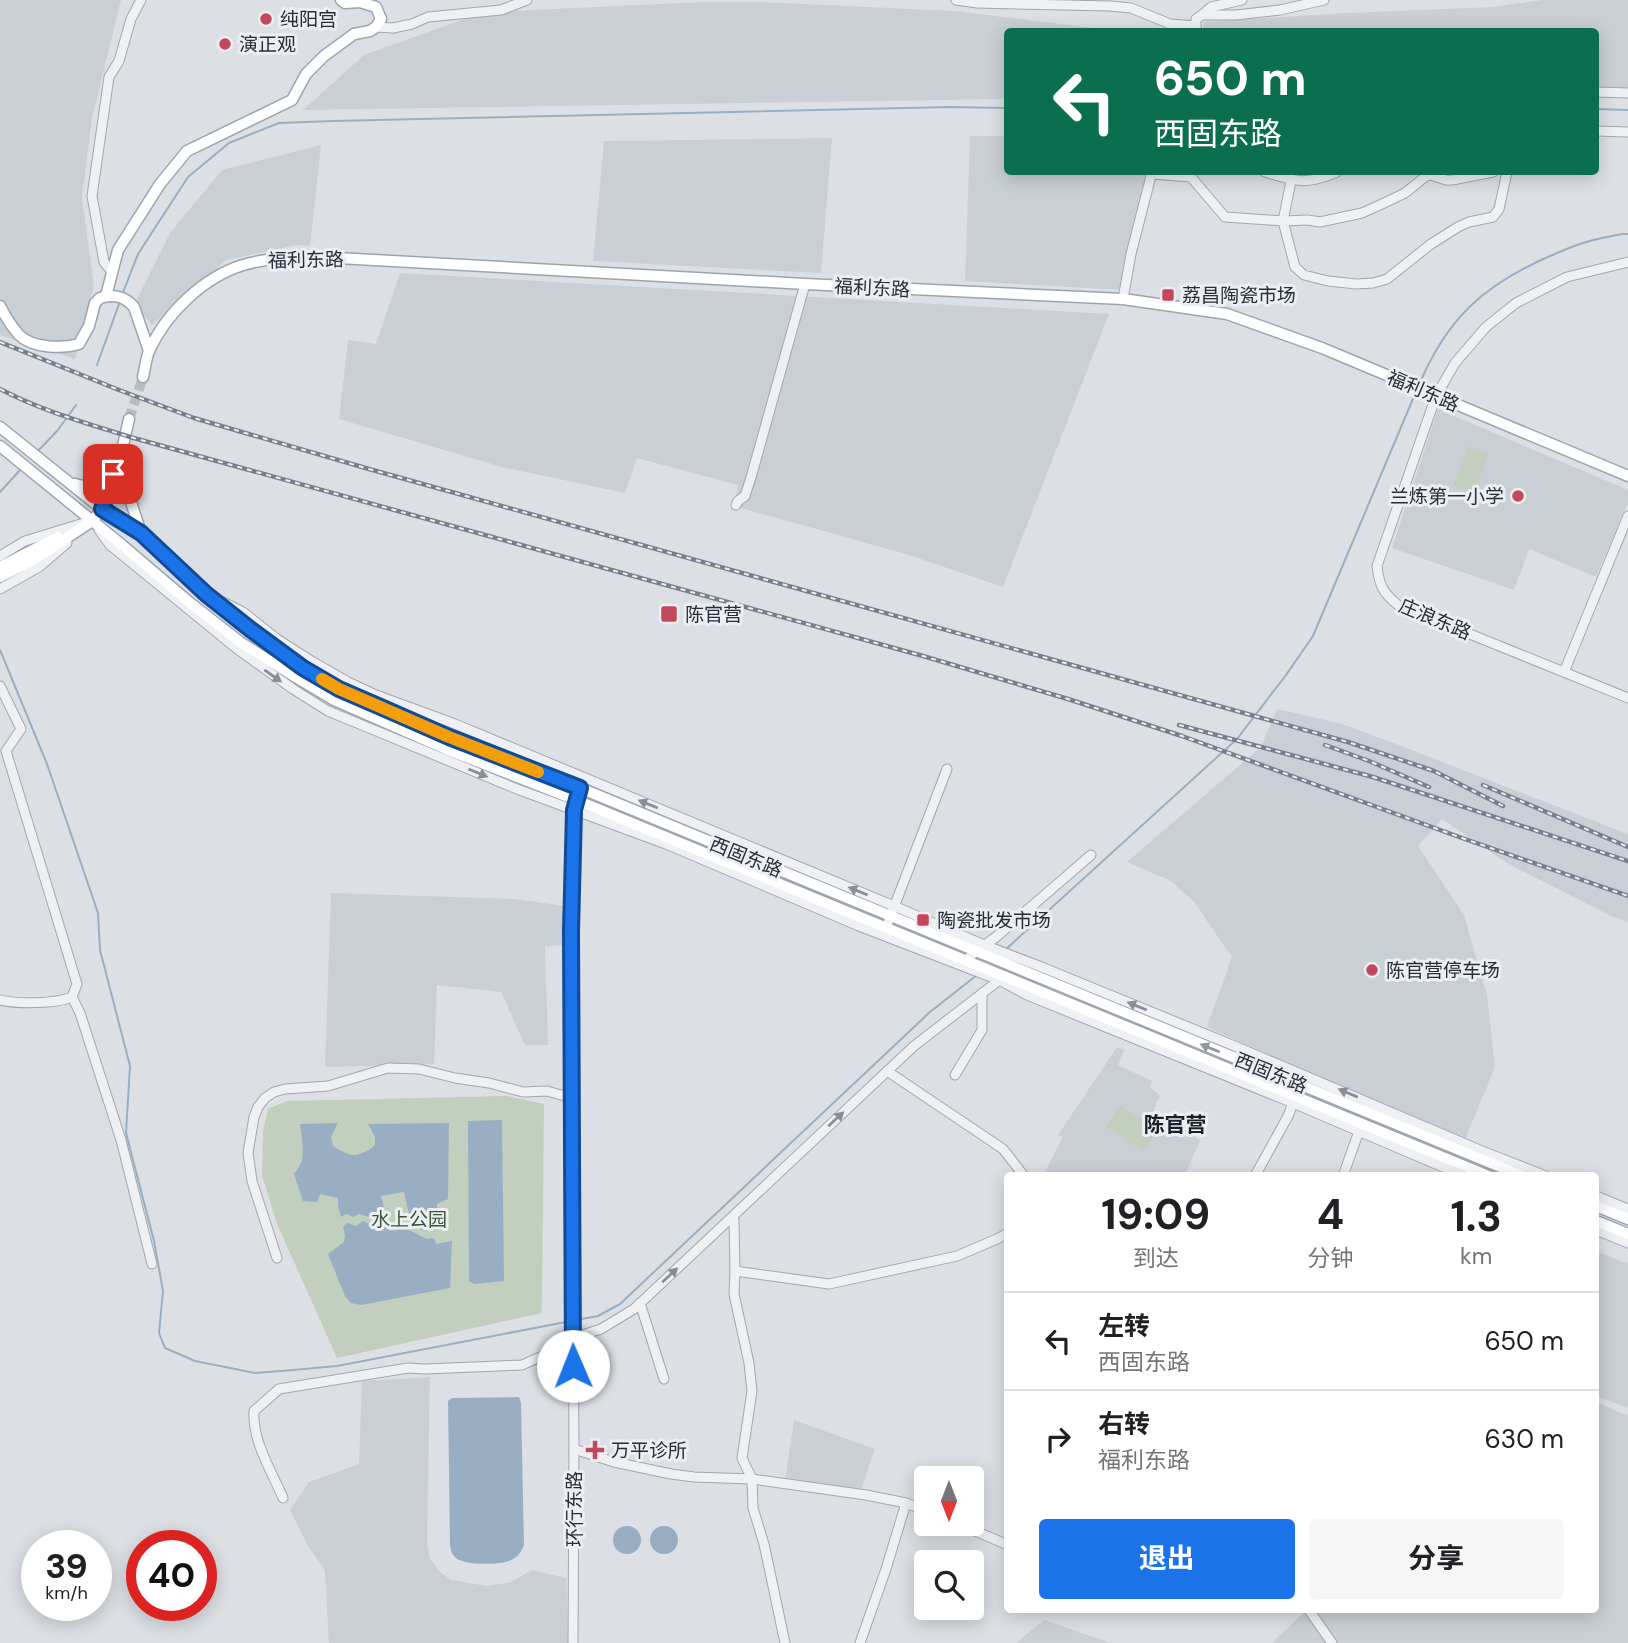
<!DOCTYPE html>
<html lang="zh">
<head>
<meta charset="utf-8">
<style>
  body { margin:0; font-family:"DM Sans","Noto Sans SC",sans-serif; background:#f6f6f6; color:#202124; height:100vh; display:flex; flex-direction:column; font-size:26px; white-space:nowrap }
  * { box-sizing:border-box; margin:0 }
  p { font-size:23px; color:#757577 }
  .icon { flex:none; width:38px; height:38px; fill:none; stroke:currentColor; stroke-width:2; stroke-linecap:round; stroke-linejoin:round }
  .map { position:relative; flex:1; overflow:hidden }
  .sheet { position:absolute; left:1004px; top:1172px; width:595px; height:441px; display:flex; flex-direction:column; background:#fff; border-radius:7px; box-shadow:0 4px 18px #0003 }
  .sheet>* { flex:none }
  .hud { position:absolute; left:1004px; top:28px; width:595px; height:147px; border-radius:7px; box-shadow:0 4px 18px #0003; background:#0b6e4f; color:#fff; overflow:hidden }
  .needle { width:46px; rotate:180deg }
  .fabs { position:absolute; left:914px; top:1466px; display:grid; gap:14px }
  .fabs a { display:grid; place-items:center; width:70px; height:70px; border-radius:7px; background:#fff; box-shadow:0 4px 18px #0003; font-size:35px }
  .speed { position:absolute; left:21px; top:1530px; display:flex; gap:14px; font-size:35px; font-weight:700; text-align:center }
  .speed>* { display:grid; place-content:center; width:91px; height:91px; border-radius:50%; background:#fff; box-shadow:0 4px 18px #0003; line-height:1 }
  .speed small { font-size:18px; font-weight:400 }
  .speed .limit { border:10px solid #d22; background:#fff; color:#111 }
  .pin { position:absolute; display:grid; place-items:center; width:60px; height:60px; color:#fff; margin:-30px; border-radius:14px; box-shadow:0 4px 10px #0006 }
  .me { position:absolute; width:77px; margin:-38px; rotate:359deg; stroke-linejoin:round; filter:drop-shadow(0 0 5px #0008) }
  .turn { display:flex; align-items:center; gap:24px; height:147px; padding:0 35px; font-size:32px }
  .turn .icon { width:91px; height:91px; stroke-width:2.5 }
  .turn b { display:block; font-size:49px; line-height:60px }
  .eta { display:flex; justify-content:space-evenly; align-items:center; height:119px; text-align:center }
  .eta b { font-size:42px; font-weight:700; line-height:49px }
  .cta { display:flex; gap:14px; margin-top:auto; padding:14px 35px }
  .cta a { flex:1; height:80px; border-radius:7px; background:#1a73e8; color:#fff; font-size:28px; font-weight:700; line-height:80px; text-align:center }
  .cta a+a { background:#f6f6f6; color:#202124 }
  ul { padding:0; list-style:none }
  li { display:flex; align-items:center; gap:21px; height:98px; padding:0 35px; border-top:2px solid #e0e0e0 }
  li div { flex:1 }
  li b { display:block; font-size:26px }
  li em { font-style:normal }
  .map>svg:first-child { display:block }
  .built { fill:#cacfd6 }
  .green { fill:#c2cfbe }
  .water { fill:#99aec3 }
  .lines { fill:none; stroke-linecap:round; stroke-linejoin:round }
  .stream { stroke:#99aec3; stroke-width:2 }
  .major-tunnel { stroke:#b8bcc3; stroke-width:10; stroke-dasharray:10 5; stroke-linecap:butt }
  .minor-casing { stroke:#a2a7ae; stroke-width:11 }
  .major-casing { stroke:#9ca4b0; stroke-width:13 }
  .minor { stroke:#eef0f4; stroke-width:9 }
  .major { stroke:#fff; stroke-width:10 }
  .rail-casing { stroke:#777f8e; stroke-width:4.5 }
  .rail { stroke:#ebeff3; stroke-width:2; stroke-dasharray:5; stroke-linecap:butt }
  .oneway { fill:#8a8f97 }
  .oneway2 { fill:#93969c }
  .route-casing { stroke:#114b97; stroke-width:18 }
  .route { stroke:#1a73e8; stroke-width:12 }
  .slow { stroke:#f59e0b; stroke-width:12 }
  .poi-dot { fill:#c4485b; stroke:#ebeff3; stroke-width:2.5 }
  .labels { text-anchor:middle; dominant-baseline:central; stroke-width:6; stroke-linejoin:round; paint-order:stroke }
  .poi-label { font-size:19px; fill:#272e3a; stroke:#ebeff3; text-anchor:start }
  .street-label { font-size:19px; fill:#272e3a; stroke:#ebeff3 }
  .park-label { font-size:19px; fill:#3b5535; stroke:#ebeff3 }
  .neighbourhood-label { font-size:21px; font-weight:bold; fill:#191f2b; stroke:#ebeff3 }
</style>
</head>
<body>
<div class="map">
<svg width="1628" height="1643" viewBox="0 0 1628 1643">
  <rect width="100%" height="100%" fill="#dce0e5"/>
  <g class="built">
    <path d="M0,0H121L92,118L82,198L94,286L75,359L0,335Z"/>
    <path d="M1542,0H1628V97H1596V32H1203L1204,22L1346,13L1492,7Z"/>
    <path d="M703,2H761L954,11L1118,31L1008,32V99L303,110L364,55L484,12Z"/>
    <path d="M970,136H1008V172H1146L1123,290L965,281Z"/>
    <path d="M832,138L821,273L593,261L604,141Z"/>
    <path d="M321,145L310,246L296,245L226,260L152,325L134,305L170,233L222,170Z"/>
    <path d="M400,273L1109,314L1003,587L909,555L734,506L738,485L637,458L625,493L502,467L339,419L348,340L376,344Z"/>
    <path d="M1438,409L1628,490V503L1596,577L1529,549L1514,590L1392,548Z"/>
    <path d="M1277,709L1342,724L1391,742L1628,834V922L1613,917L1507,863L1442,819L1418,846L1464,915L1487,995L1495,1067L1464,1142L1207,1027L1232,957L1194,902L1171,881L1127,862L1261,747Z"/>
    <path d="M331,893L514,899L565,906L566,945L545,946L548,1045H525L501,992L437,985L434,1064L325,1067Z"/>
    <path d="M1117,1047L1124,1050L1118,1065L1152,1081L1150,1087L1160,1096L1153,1110L1200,1140L1185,1176H1043L1063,1137L1058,1135Z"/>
    <path d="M1596,1251L1628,1264V1408L1596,1396Z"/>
    <path d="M430,1377L427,1542L430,1558L439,1571L451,1580L487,1586L511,1582L532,1570L566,1578L568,1643H329L325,1570L308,1546L290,1510L309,1482L359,1464L362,1381Z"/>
    <path d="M1596,1402L1628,1416V1643H1272L1306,1610H1596Z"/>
    <path d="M794,1420L875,1449L861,1490L785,1481Z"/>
    <path d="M1044,1620L1111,1643H1016Z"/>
  </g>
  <g class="green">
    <path d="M1469,446L1489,454L1473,493L1453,485Z"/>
    <path d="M507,1096L544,1104L542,1313L337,1358L277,1224L262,1175L263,1131L268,1109L287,1101Z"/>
    <path d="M1120,1105L1158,1130L1143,1151L1106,1127Z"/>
  </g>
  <g class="water">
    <path d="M502,1120L504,1281L474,1284L469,1281L468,1121Z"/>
    <path d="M338,1123L331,1137L333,1146C350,1157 358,1159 375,1145V1137L368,1124L449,1123L448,1199L437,1204L438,1230L424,1231L411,1223L404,1192L381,1196L384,1208L369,1217L359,1214L353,1217L346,1214L341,1217L338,1205V1198L320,1194L317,1202L303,1201L294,1174C308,1159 302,1144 300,1124Z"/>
    <path d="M380,1219L387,1224L389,1231L405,1228L427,1239L434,1238L436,1244L452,1241L450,1288L361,1305L351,1303L345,1296L328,1254L344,1242L345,1235L343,1227L347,1223L356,1226L363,1221L372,1225Z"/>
    <path d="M519,1397L521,1403L524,1545C521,1553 517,1558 509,1561C498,1565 461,1566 454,1556C451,1553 451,1549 450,1545L448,1401L452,1398Z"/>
    <circle cx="627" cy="1540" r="14"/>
    <circle cx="664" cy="1540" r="14"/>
  </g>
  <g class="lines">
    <g class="stream">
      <path d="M1596,109L1628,110"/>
      <path d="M122,295L138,254L188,177L229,143L279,123L333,121L949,107L1008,108"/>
      <path d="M97,365L119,304"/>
      <path d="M1419,385C1447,318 1484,285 1550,256C1560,252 1570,247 1580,244C1593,239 1608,237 1622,234H1628"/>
      <path d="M37,452L57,431L76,405"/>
      <path d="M0,492L21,469"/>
      <path d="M0,650L47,764L98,913L100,950L130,1066L126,1133L154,1241L163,1291L159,1333L165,1348L195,1361L255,1373L293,1370L337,1366L571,1321"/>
      <path d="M1005,950L1237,739L1286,675L1313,636L1415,394"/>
      <path d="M576,1320L598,1316L620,1304L930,1012L977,975"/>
    </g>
    <path class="major-tunnel" d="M129,419L143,377"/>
    <defs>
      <g id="minor">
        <path d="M956,0L977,3L1110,6L1131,8L1170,24L1196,26"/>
        <path d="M1202,15L1211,7L1242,0"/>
        <path d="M376,27L393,28L412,24L428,17L501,10L527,0"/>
        <path d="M1196,31V19L1202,15H1236L1280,10L1324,0"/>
        <path d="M1596,92L1628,93"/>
        <path d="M1596,131L1628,132"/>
        <path d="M1265,172C1296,182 1307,185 1337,172"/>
        <path d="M1152,174L1191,177L1225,217L1283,221L1308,220L1320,222L1362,213L1380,205L1405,193L1426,176L1431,175L1446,180H1452L1493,172"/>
        <path d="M1291,181L1283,221L1295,267L1304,275L1328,281L1356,284L1373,283L1387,279L1431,244L1458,227L1469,222L1493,217L1499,209L1507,172"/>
        <path d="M1628,262L1567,277L1516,303L1486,327L1455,363L1436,396L1377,566C1379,585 1383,593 1398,605L1628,698"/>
        <path d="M112,272L104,262L92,196L109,77L119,61L131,19L141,0"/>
        <path d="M1123,299L1131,254L1152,172"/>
        <path d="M736,505L738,501L745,496L752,474L805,284"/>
        <path d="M99,530L110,545L236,648L293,689L328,711L517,789L666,844L859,926L999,980L1027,995L1293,1103L1464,1176"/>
        <path d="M0,556L25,541L87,522"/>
        <path d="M0,589L39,567L67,543"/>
        <path d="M217,599L243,612L277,639L313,662L348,682L376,695L455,724L894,906L984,945L1039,966L1237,1047L1482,1151L1546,1176"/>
        <path d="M1564,672L1628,516"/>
        <path d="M0,686L21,729L6,751L77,984L72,997C55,1004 18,1004 0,1000"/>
        <path d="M886,928L947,769"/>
        <path d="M965,961L975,952L996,937L1091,855"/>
        <path d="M72,997L80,1013L121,1140L152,1264"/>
        <path d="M887,1071L1003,1149L1024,1176"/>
        <path d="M955,1075L982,1030V993"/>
        <path d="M1255,1176L1288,1116L1295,1098"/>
        <path d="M1343,1176L1359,1131"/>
        <path d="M1596,1196L1628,1209"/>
        <path d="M734,1220L735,1271"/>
        <path d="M1596,1230L1628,1243"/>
        <path d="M277,1258L252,1181L248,1153L254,1117L258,1107L265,1098L274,1092L285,1089L328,1086L388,1068L419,1069L455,1078L489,1083L523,1092L547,1091L572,1098"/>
        <path d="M640,1303L664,1379"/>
        <path d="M574,1449L614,1462L671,1474L694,1477L752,1479L866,1495L906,1503L926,1511"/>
        <path d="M283,1498C272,1472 252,1441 254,1411L279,1389L408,1368L425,1369L522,1365L547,1354L573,1338L601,1329L634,1309L914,1046L1002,978"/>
        <path d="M959,1524L1008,1545"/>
        <path d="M1309,1610L1332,1643"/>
        <path d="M573,1643L574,1449L571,931L574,810L582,782"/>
        <path d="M785,1643L764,1544L753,1508L752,1479L742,1458L752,1391L749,1363L734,1294L735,1271L829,1284L957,1256L997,1239L1008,1233"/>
        <path d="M860,1643L886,1569L906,1503"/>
      </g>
      <g id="major">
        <path d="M106,296L118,250L160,184L187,151L292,100L306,74L324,56L354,34L370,31L376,27L381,19L376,7L360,2L345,3L341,0"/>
        <path d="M0,306C5,316 12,327 19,335C32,348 62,349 79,344L89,326L95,303L100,298C112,294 125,296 134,307L149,351"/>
        <path d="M143,377C145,368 146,359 149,351C166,313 204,277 243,265C262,259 281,258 302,256L805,284L1123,299L1227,314L1322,348L1628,476"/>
        <path d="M0,427L102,509L141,533L206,594L250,629L303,668L339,689L449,737L580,788L1522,1176"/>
        <path d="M0,446L122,545L189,602L240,642L297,678L334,700L448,750L576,800L1489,1176"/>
        <path d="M121,455L131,502L141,533"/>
        <path d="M75,484C90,489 101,484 113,474"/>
        <path d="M0,567L58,537"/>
        <path d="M0,577L35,559L92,521L102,509L121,454L129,419"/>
        <path d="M1596,1206L1628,1219"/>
        <path d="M1596,1221L1628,1234"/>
      </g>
    </defs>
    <use href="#minor" class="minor-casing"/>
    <use href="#major" class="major-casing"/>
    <use href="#minor" class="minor"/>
    <use href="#major" class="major"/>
    <defs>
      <g id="rail">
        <path d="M0,342L119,390L194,418L369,469L1348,742L1434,771L1503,806"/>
        <path d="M0,389C42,411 86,423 130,437L923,656L1068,699L1182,736L1462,838L1628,896"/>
        <path d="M1179,725L1373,777L1628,861"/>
        <path d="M1325,745L1369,761L1429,787"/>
        <path d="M1483,785L1628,847"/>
      </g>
    </defs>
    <use href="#rail" class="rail-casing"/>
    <use href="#rail" class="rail"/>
  </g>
  <defs><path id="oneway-solid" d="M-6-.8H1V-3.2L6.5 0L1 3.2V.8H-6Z" transform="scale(1.75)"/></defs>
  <g class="oneway">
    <use href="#oneway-solid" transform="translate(273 676) rotate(35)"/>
    <use href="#oneway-solid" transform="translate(478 773) rotate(22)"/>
    <use href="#oneway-solid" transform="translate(648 804) rotate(-158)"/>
    <use href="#oneway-solid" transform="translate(858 891) rotate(-158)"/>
    <use href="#oneway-solid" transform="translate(1137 1006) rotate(-158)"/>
    <use href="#oneway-solid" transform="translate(1348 1093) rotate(-157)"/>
    <use href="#oneway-solid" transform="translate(836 1119) rotate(-43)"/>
    <use href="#oneway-solid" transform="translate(670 1275) rotate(-43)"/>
  </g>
  <use class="oneway2" href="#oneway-solid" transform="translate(1210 1048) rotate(-158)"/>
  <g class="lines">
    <defs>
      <path id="route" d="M113,474L102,509L141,533L206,594L250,629L303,668L339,689L383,708L449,737L580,788L574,810L571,931L573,1366"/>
    </defs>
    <use href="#route" class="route-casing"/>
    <use href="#route" class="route"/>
    <path class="slow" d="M322,679L339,689L449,737L538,772"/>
  </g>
  <g class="poi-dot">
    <circle cx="266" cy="19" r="7"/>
    <circle cx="225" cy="44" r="7"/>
    <rect x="1161" y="288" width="14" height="14" rx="3.5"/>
    <circle cx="1518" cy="496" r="7"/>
    <rect x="660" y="605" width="18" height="18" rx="3.5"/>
    <rect x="916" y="913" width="14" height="14" rx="3.5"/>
    <circle cx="1372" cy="970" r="7"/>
    <path d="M591.5 1439.5h7v7h7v7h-7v7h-7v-7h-7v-7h7z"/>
  </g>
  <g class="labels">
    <g class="poi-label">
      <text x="280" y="19">纯阳宫</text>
      <text x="239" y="44">演正观</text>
      <text x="1182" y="295">荔昌陶瓷市场</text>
      <text x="1504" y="496" text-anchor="end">兰炼第一小学</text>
      <text x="685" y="614">陈官营</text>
      <text x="937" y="920">陶瓷批发市场</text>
      <text x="1386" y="970">陈官营停车场</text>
      <text x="611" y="1450">万平诊所</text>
    </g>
    <g class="street-label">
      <text transform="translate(306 260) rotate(-1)">福利东路</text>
      <text transform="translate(872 288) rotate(3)">福利东路</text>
      <text transform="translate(1423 391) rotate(23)">福利东路</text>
      <text transform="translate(1435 619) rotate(23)">庄浪东路</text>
      <text transform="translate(746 857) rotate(22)">西固东路</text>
      <text transform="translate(1271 1073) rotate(22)">西固东路</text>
      <text transform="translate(574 1509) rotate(-90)">环行东路</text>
    </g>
    <g class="park-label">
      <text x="409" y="1219">水上公园</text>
    </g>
    <g class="neighbourhood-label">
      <text x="1175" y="1125">陈官营</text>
    </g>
  </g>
</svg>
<div class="fabs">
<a><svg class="needle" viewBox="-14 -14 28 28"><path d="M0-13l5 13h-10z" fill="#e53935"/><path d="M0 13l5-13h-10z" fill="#757577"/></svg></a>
<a><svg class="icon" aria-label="search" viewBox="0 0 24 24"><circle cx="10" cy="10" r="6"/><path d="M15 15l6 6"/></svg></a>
</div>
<div class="speed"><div>39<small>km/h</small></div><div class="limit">40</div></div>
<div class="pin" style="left:113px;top:474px;background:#d93025"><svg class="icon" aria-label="arrive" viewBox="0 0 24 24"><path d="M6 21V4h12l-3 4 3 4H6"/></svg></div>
<svg class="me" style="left:573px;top:1366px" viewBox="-20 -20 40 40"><circle r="19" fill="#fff"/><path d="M0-13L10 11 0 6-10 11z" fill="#1a73e8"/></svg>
<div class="hud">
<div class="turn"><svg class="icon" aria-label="left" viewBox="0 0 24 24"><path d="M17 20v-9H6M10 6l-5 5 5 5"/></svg><div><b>650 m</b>西固东路</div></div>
</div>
<section class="sheet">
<div class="eta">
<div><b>19:09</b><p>到达</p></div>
<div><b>4</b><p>分钟</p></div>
<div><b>1.3</b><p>km</p></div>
</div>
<ul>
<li><svg class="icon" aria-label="left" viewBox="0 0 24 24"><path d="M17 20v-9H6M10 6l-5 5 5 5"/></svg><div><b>左转</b><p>西固东路</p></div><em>650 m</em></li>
<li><svg class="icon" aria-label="right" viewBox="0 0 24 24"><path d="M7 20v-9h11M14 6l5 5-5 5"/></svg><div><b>右转</b><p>福利东路</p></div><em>630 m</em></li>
</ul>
<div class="cta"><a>退出</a><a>分享</a></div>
</section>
</div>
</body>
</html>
